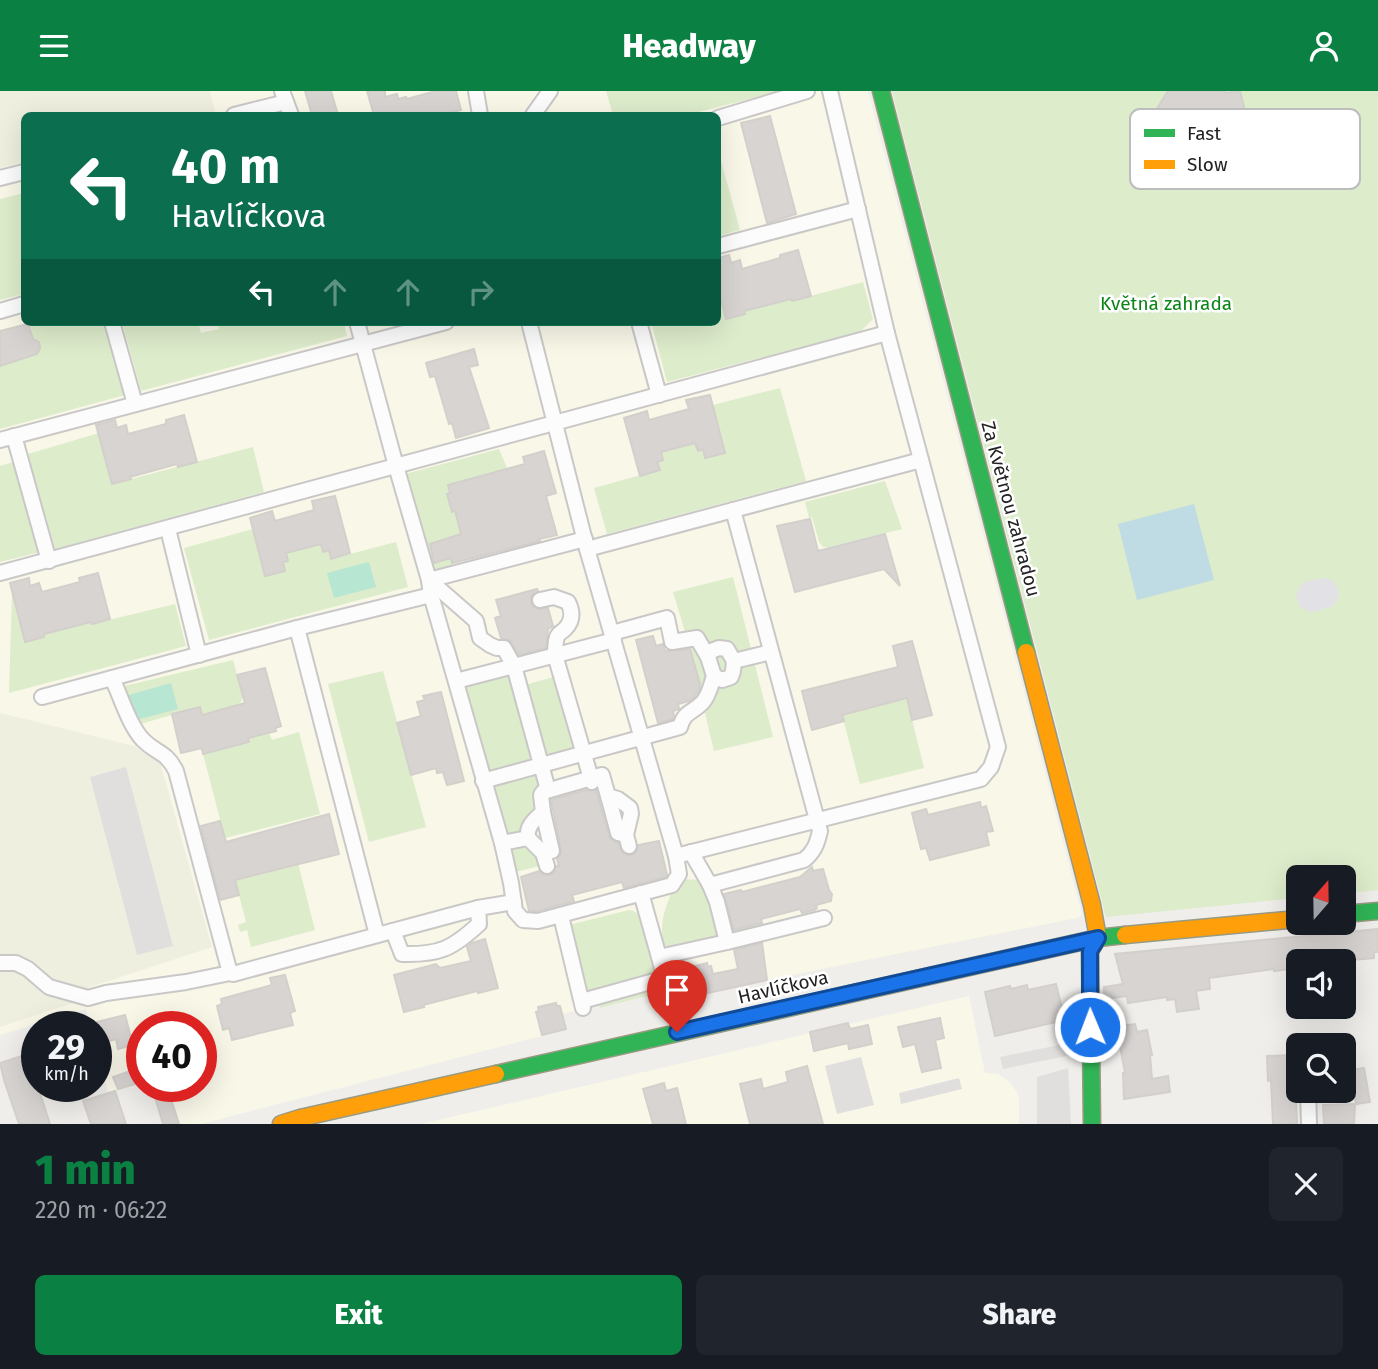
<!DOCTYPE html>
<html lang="en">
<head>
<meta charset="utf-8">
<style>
  body { margin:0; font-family:"Fira Sans",sans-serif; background:#20242c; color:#f1f3f6; height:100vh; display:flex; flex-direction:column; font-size:26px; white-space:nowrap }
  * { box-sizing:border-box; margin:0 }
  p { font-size:23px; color:#9ea1a6 }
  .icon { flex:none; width:38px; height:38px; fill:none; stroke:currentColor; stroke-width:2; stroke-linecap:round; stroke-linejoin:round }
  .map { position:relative; height:1033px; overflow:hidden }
  .details { display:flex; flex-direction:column; background:#171b24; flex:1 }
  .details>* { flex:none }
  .banner { position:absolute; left:21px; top:21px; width:700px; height:214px; border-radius:10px; box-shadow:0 7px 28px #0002; background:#0b6e4f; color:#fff; overflow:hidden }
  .needle { width:46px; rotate:20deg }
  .tools { position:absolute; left:1286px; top:774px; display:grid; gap:14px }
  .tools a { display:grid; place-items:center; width:70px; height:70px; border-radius:10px; background:#171b24; box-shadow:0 7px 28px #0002; font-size:35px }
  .speed { position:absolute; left:21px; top:920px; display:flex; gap:14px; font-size:35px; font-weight:700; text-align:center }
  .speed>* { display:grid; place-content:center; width:91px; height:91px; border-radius:50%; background:#171b24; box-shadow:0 7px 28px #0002; line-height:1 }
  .speed small { font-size:18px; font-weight:400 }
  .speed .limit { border:10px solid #d22; background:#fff; color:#111 }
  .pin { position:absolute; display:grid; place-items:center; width:60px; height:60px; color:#fff; margin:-72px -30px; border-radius:50% 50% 50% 0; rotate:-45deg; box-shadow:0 0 7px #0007 }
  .pin .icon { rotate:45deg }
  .me { position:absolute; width:77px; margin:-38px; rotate:359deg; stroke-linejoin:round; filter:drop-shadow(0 0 5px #0008) }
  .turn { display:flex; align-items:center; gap:24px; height:147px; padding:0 35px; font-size:32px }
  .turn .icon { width:91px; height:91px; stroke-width:2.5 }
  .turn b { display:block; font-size:49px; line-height:60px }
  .lanes { display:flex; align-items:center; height:66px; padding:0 35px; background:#0003; justify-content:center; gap:35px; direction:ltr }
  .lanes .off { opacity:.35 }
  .round { display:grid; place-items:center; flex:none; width:74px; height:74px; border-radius:10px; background:#20242c }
  .head { display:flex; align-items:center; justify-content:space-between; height:119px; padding:0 35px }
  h1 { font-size:42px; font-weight:800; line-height:52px; color:#0b8043 }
  .cta { display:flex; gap:14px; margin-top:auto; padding:14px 35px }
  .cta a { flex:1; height:80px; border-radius:10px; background:#0b8043; color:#fff; font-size:28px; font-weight:800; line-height:80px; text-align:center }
  .cta a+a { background:#20242c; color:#f1f3f6 }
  header { display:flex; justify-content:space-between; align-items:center; height:91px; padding:0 35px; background:#0b8043; color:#fff; font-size:32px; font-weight:800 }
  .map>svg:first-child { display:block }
  .education { fill:#f8f7e8; fill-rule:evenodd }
  .farmland { fill:#efefdf }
  .grass { fill:#ddeccb }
  .pitch { fill:#b7e6d2 }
  .parking { fill:#e0dfde }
  .plaza { fill:#e2e1e5 }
  .water { fill:#bfdbe3 }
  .building { fill:#d7d4d2; stroke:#d3d0cc; stroke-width:2 }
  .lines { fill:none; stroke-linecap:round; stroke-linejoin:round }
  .street-casing { stroke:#c9c8c7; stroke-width:18 }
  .fast-casing { stroke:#999a82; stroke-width:19 }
  .slow-casing { stroke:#999a82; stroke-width:19 }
  .street { stroke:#fdfcfc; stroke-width:14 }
  .fast { stroke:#30b455; stroke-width:16 }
  .slow { stroke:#ff9f0a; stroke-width:16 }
  .route-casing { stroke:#114b97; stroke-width:18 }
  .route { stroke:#1a73e8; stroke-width:12 }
  .labels { text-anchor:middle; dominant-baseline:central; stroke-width:5; stroke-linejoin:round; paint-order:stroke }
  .park-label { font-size:19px; fill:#0c8416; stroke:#fff }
  .street-label { font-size:19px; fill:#222; stroke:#fff }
  .key { fill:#fff; stroke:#bdbdbd; stroke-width:2 }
  .key-label { font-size:19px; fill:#222 }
</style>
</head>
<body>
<header><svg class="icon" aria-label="menu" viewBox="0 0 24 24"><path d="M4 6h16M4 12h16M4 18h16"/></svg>Headway<svg class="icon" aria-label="person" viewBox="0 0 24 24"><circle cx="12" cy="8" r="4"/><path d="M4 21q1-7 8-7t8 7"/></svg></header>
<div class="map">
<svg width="1378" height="1033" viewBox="0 0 1378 1033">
  <rect width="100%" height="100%" fill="#f0eeeb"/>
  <g class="education">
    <path d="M0,0H868L1081,820V825L1077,827L717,899L693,902L689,890L563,923L565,934L561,940L201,1033H180L168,996H201V936H142V976L115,985L119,998L108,1002L96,957V936H91L86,918L0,944ZM24,24H718V231H24Z"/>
    <path d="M969,905L985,982L998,983L1010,991L1017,1001L1019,1008V1033H421Z"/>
  </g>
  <g class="farmland">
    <path d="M0,0H210L215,21L203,24H24V71L0,77Z"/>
    <path d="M0,622L134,655L160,671L212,856L81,899L88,907L0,936Z"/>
  </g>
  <g class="grass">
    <path d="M606,0H780L687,24H613Z"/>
    <path d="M892,0H1378V799L1344,803V786H1298V807L1106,826Z"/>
    <path d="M718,59L740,139L718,145Z"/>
    <path d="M24,102V203L0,209V108Z"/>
    <path d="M863,191L873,228L860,241L667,291L651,231H718V196L726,228L743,220L791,208L792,210Z"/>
    <path d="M35,231H103L125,304L0,338V275L37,263L40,257L39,250L33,248L28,233Z"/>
    <path d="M122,231H198L201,242L219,238L218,234L228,231H344L347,245L141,300Z"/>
    <path d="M780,297L806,390L607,443L594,397L659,379L657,371L663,369L661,362L695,352L698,360L703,358L705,367L720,364L713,314Z"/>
    <path d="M99,342L112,393L253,356L264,401L55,458L28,363Z"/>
    <path d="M499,358L507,377L448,394L450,402L447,403L451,420H455L477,440L430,453L434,471L451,467L452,476L436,481L433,479L405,383Z"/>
    <path d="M14,371L40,461L0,471V375Z"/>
    <path d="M885,390L902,438L829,456H823L819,451L812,426L809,427L805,411Z"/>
    <path d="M253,438L266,485L285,480L283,471L288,470L286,462L321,453L322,460L329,459L331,468L396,451L408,496L209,549L184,457Z"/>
    <path d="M733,486L773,646L714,660L689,554L673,501Z"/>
    <path d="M12,500L26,551L44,546V543L91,531L92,533L175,513L186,555L9,602Z"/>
    <path d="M233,569L243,605L241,611L238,614L202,623L199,616L137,634L120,596Z"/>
    <path d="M513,578L539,673L489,686L461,592Z"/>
    <path d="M383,580L426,736L369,751L328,593Z"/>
    <path d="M560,584L582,662L542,672L522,595Z"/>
    <path d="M907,608L924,677L860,693L842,624Z"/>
    <path d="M264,639L265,643L269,642L272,649L299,641L320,723L225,747L203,663L250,652L247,643Z"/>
    <path d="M540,676L541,714L522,744L506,748L490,690Z"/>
    <path d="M525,751L544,774L515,781L507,754Z"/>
    <path d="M298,772L315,839L251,856L247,839L240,841L238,834L246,831L235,789Z"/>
    <path d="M679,788L704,789L724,846L676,858L675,854L671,855V859L666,858C656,836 667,808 679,788Z"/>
    <path d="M629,819L636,821L642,829L660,896L653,897L650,904L600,917L599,914L587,909L569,834Z"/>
  </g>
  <g class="pitch">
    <path d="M369,471L376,496L334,507L327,482Z"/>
    <path d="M171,592L178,618L136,629L129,604Z"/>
  </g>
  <g class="parking">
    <path d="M126,676L173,855L137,864L90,686Z"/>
    <path d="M1064,953L1067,965L1003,978L1000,966Z"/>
    <path d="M861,966L874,1014L837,1023L825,975Z"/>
    <path d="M1068,977L1071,1033H1037V986Z"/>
    <path d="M959,987L962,998L901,1013L899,1002Z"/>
  </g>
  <path class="plaza" d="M1326,487L1332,489L1339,499V505L1333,515L1318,520L1309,521L1299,515L1296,503L1302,493L1307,490Z"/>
  <path class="water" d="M1194,413L1214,489L1137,509L1118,433Z"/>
  <g class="building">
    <path d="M305,0H331L338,24H312Z"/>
    <path d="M367,0H385V6L397,3L398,8L406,6L407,8L436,0H456L461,19L441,24H374Z"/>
    <path d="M1168,0H1224L1227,2L1240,0L1248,31L1236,34L1220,60L1190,68L1162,52L1155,21Z"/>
    <path d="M770,25L796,123L767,132L741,32Z"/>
    <path d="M798,159L811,205L792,210L791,208L744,220L745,223L726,228L718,197V167L729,164L731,172L740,169L742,178L780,167V164Z"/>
    <path d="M28,233L33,248L39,251L40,257L37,263L0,275V240Z"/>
    <path d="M474,258L478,274L469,276L489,337L456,347L452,332L449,333L435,285L430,286L426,272Z"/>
    <path d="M710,304L725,362L705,367L703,358L698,360L695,352L661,361L663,369L657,371L660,379L640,385L624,327L647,320L649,329L689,318L686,309Z"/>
    <path d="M184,324L197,371L178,376L177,373L130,386L131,388L112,393L96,334L115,329L117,337L126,334L128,343L166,333V329Z"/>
    <path d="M544,360L556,402L546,405L557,444L539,448L540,450L469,468L452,472L451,467L434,472L430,453L461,443L455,420L452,421L447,403L450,402L448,394L525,373L523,366Z"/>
    <path d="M335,405L350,462L331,468L329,459L323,461L321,453L286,462L288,470L283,471L285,480L265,485L250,427L272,420L275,430L314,419L312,410Z"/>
    <path d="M810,428L818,460L885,443L900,495L884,478L795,501L777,435Z"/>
    <path d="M98,482L110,528L92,533L91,531L44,543V546L25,551L10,492L29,487L30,495L39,492L42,501L80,491L79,487Z"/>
    <path d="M537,498L538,500L531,505V512L533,516L538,518L548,517L553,535L548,538L546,557L519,564L509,549L501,547L495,527L501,525L496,509Z"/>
    <path d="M653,545L656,555L663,553L665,560L690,558L700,593H699L700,597L698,601L693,608L689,610L678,613L679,618L673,620L674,624L673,628L658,632L636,549Z"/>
    <path d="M912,550L932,624L912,629L907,607L842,624L844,630L812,639L802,600L898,576L893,555Z"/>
    <path d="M265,577L281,635L275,637L276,640L248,647L249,651L203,663L202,657L181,662L172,623L200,616L202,624L245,612L237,584Z"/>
    <path d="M441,601L464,690L447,694L443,681L437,682L436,677L411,684L397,632L421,625L417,611L425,609L423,605Z"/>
    <path d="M586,699L590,700L596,699L609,745L612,749L618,752L622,761L627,764H632L636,761L638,754L659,750L667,784L666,786L624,797L622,791L572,804L574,810L537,820H529L521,786L539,780L544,784H549L554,782L556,775H559L557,768L561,763V758L551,709Z"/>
    <path d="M980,711L981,717L986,715L993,740L986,741L989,754L930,769L926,757L921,758L912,722L926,718L928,724Z"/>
    <path d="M329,723L339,763L235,789L239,804L220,809L201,735L220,730L226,751Z"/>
    <path d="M812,776L813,780L823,778L829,799L832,803L831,810L816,814L817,817L814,819L802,822L800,818L761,828L762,832L734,839L724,803L741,799L742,801L800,786Z"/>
    <path d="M1378,838V861H1374V867L1342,870L1341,862L1314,864L1315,870H1290V878L1274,880V878L1209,887L1210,898L1196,900L1199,918L1177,921L1175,908L1167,909V906L1128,912L1127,905L1104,908V896L1123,893L1115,863Z"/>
    <path d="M485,848L498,897L478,902L477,900L423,914L424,916L404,921L394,884L436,873L440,877L471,870L467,856L472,852Z"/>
    <path d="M762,852L767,889L699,904H693L690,890L676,893L673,881L707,872L708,876L711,875L713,883L738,878L734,859Z"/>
    <path d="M285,884L295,920L290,922L293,934L232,949L229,937L223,939L217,915L222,913L221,908L272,894L270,887Z"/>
    <path d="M1056,893L1065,929L995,945L985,901L1010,895L1011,898L1027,894L1028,899Z"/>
    <path d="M556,912L557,915H560L566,938L542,944L536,921L539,920L538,916Z"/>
    <path d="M125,924L133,954L118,958L116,948L103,952L97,931Z"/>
    <path d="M940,927L944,947L935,949L941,977L922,981L915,953L903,956L898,936Z"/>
    <path d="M848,932L850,938L868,934L872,953L849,958L848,952L814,960L810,941Z"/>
    <path d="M1135,933L1137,941L1147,939L1152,964H1150L1152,988L1168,985L1170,1001L1124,1008L1123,982H1125L1118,944H1121L1120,935Z"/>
    <path d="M28,963L37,991V996H38L50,1033H19L4,989L0,972Z"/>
    <path d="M1294,964L1297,1033H1273L1271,989L1268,990L1267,965Z"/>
    <path d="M807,975L823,1033H750L740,993L761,988L763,998L788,991L786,981Z"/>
    <path d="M142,976V991L118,998L113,986Z"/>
    <path d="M1364,977L1370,1011L1356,1013L1350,979Z"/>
    <path d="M664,992L666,1000L677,997L686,1033H653L643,998Z"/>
    <path d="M152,996H167L179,1033H163Z"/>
    <path d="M115,1000L126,1033H91L83,1010Z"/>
    <path d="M1355,1013L1354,1033H1324L1323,1014Z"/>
  </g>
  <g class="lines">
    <defs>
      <g id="street">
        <path d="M282,0L291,24"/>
        <path d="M476,0L480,24"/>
        <path d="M234,24L286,11"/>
        <path d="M533,24L550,0"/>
        <path d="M718,27L807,0"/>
        <path d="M0,87L24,81"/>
        <path d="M718,155L858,118"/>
        <path d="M0,220L24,213"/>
        <path d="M112,231L135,313"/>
        <path d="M357,231L396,375L429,489L431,504L502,752L511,792L515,820L523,829L538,830L672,794L679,783L676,765L587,458L529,231"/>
        <path d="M639,231L659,304"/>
        <path d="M14,345L49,470"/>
        <path d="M0,349L446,231"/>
        <path d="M168,438L199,564"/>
        <path d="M587,458L921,369"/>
        <path d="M0,482L887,242"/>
        <path d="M429,489L476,530L480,547L490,554L497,557H504L514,575L548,699"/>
        <path d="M429,489L585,448"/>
        <path d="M540,509L554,506L568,511C573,521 573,530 565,538C561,542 559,541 557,546C555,552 555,559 555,564L592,691"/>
        <path d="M297,537L431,504"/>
        <path d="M612,542L667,527L672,551L697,547L708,566"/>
        <path d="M734,570L733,580L731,586L722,589L714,585L708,566L711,560L719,557L727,558L734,570L771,561"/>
        <path d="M112,587C121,606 129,634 143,649C157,663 166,660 176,680L230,882"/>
        <path d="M456,590L614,549"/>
        <path d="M42,606L297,537L377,844"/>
        <path d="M483,690L680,636C685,619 692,623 703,611C709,604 711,594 714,585"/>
        <path d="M608,705L618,742L626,744"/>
        <path d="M543,721L552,760L543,762"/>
        <path d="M528,747C526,735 535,728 543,721L541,704L543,701L602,684L608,705L618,708L630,717L631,723L626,744L629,755"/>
        <path d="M502,752L528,747L543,762L547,775"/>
        <path d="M691,761L710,794L804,769C814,761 817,753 820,740L733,419"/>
        <path d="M676,765L981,688L991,676L998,656L887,242L830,0"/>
        <path d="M710,794L717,811L727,851L824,827"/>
        <path d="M641,802L659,866L727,851"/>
        <path d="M561,825L583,917"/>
        <path d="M393,840L402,863C439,864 452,858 479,833L478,817"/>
        <path d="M659,866L670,908"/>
        <path d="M0,872H16L28,878L49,896L88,907L106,902L186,891L230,882L233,883L478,817L514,811"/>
        <path d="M582,910L665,887"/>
        <path d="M1308,999L1309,1033"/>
      </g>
      <g id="fast">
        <path d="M881,0L1026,561"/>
        <path d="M1344,823L1378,820"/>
        <path d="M496,983L1098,847L1125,844"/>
        <path d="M1092,1033L1090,860L1098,847"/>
      </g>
      <g id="slow">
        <path d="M1026,561L1092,814L1098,847"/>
        <path d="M1125,844L1298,828"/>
        <path d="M281,1033L300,1027L496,983"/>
      </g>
    </defs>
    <use href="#street" class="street-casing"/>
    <use href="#fast" class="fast-casing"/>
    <use href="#slow" class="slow-casing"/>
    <use href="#street" class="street"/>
    <use href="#fast" class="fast"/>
    <use href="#slow" class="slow"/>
  </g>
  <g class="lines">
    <defs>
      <path id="route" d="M677,941L1098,847L1090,860V936"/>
    </defs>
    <use href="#route" class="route-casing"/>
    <use href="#route" class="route"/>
  </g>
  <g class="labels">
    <g class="park-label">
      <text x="1166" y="212">Květná zahrada</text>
    </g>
    <g class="street-label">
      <text transform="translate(1011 418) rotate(75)">Za Květnou zahradou</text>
      <text transform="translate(783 896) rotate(-13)">Havlíčkova</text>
    </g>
  </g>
  <rect x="1130" y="18" width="230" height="80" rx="10" class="key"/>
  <rect x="1144" y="38" width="31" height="8" fill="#30b455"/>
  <rect x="1144" y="69" width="31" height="9" fill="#ff9f0a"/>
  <g class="key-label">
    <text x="1187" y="49">Fast</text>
    <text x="1187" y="80">Slow</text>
  </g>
</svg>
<div class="tools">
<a><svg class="needle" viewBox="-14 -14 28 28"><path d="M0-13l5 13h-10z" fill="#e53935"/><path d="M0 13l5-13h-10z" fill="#9ea1a6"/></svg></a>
<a><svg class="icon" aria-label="sound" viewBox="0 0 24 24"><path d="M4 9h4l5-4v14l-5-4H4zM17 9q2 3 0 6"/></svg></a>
<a><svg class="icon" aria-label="search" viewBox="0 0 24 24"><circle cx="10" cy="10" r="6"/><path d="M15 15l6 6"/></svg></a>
</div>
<div class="speed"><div>29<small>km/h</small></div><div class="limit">40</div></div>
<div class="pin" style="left:677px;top:941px;background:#d93025"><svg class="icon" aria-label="arrive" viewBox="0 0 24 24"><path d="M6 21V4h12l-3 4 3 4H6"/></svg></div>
<svg class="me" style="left:1090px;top:936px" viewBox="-20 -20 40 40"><circle r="17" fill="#1a73e8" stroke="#fff" stroke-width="3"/><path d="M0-11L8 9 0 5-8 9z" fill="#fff"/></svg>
<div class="banner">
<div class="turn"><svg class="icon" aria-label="left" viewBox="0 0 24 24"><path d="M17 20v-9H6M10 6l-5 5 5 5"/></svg><div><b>40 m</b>Havlíčkova</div></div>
<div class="lanes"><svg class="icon" aria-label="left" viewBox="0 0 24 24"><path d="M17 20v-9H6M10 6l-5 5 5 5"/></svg><svg class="icon off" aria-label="ahead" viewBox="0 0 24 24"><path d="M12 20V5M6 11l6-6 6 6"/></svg><svg class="icon off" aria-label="ahead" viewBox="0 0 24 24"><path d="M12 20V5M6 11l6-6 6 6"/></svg><svg class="icon off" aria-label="right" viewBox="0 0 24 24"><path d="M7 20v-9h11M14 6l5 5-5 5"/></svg></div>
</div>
</div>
<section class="details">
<div class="head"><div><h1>1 min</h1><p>220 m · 06:22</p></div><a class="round"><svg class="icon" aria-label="close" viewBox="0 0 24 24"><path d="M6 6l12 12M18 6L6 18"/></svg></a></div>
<div class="cta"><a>Exit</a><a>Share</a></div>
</section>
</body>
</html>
